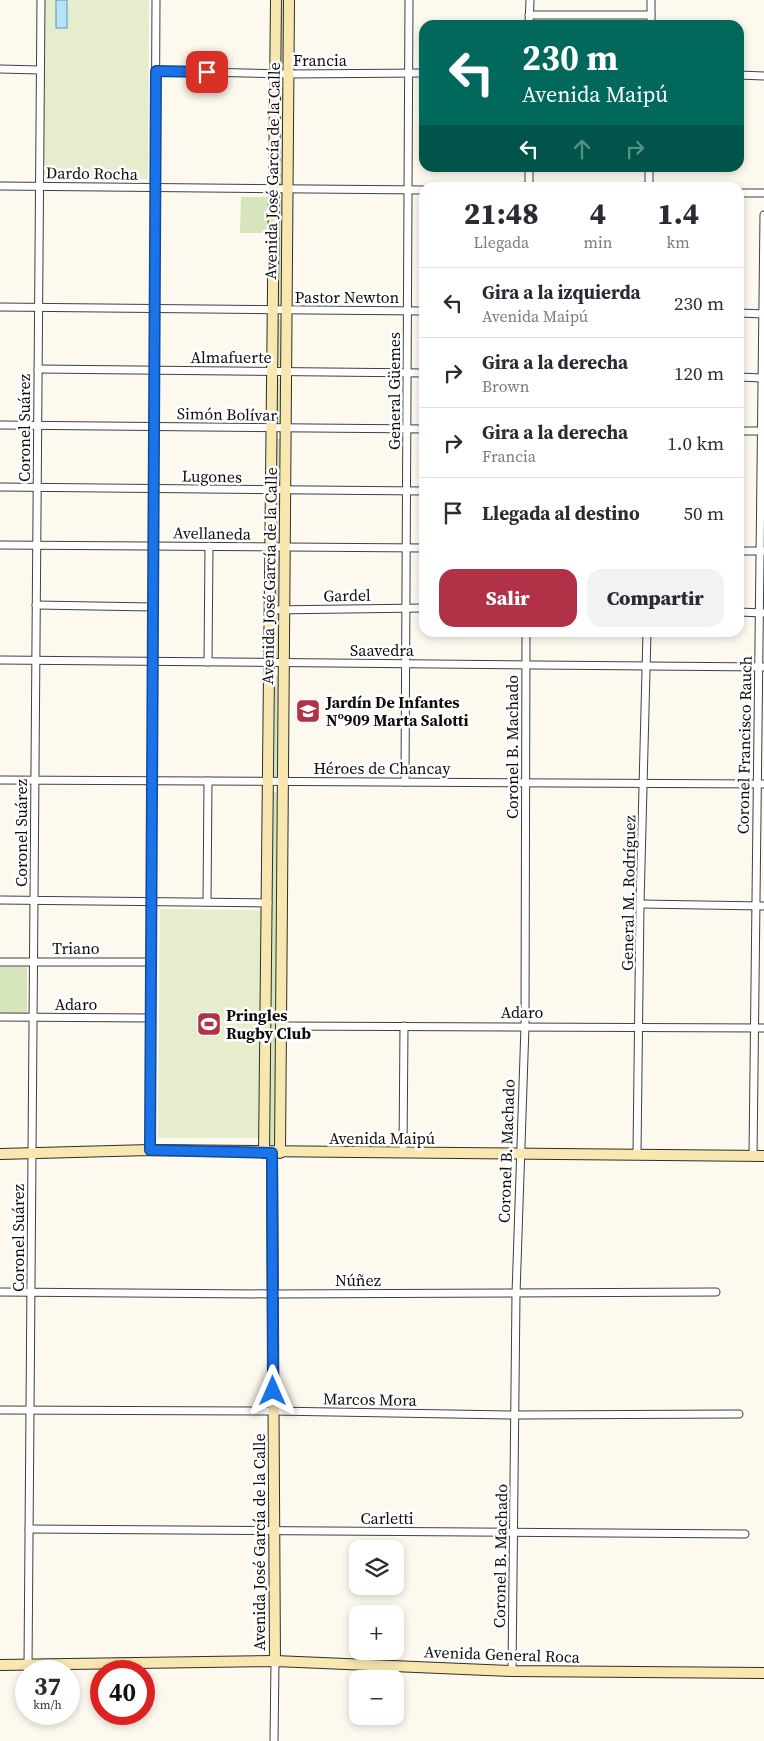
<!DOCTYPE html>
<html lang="es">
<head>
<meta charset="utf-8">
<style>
  body { margin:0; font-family:"Source Serif 4",serif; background:#f2f2f3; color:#2b2b33; height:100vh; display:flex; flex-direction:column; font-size:19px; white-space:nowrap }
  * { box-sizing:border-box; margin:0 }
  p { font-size:16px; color:#7c7c81 }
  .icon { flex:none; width:28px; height:28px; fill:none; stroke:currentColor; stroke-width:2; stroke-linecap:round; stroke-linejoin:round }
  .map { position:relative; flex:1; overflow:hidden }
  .sheet { position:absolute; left:419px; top:182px; width:325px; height:455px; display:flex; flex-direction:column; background:#fff; border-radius:15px; box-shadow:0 2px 8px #0003 }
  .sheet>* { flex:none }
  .guide { position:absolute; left:419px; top:20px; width:325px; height:152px; border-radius:15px; box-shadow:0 2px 8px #0003; background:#00695c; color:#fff; overflow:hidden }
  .controls { position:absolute; left:349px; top:1540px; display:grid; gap:10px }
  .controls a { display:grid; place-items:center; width:55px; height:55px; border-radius:10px; background:#fff; box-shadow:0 2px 8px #0003; font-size:25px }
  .speed { position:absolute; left:15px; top:1660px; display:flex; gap:10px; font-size:25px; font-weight:700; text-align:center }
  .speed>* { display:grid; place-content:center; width:65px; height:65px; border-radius:50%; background:#fff; box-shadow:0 2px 8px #0003; line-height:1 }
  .speed small { font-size:12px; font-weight:400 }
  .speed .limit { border:8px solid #d22; background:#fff; color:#111 }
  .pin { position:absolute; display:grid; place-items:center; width:42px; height:42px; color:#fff; margin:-21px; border-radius:10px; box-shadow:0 2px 8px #0006 }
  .me { position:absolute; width:55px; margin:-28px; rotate:0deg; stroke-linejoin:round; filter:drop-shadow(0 0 4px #0008) }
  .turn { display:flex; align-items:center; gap:18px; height:105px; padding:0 20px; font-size:22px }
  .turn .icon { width:65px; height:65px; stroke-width:2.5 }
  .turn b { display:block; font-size:35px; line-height:42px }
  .lanes { display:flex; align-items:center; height:48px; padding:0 20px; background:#0003; justify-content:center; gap:25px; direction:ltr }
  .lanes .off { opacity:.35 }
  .eta { display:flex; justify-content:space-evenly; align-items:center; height:85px; text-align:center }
  .eta b { font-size:30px; font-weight:800; line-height:35px }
  .primary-button { display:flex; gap:10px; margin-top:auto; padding:10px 20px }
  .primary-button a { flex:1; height:58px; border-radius:15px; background:#b13146; color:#fff; font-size:20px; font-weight:800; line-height:58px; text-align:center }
  .primary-button a+a { background:#f2f2f3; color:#2b2b33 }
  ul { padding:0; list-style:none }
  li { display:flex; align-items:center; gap:15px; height:70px; padding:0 20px; border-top:1px solid #e1e1e2 }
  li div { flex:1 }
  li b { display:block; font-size:19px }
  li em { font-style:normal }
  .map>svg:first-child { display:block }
  .green { fill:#d6e5bb }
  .pitch { fill:#e6edcc }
  .water { fill:#b8e2f1; stroke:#459fc2 }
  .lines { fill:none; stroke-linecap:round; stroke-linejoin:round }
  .street-casing { stroke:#404040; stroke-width:9 }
  .secondary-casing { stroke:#2f2f2f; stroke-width:12 }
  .street { stroke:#fff; stroke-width:7 }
  .secondary { stroke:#f8e7af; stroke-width:10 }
  .route-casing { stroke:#114b97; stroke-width:12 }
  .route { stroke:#1a73e8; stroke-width:9 }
  .labels { text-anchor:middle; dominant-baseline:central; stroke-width:5; stroke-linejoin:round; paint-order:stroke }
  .street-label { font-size:16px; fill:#0d0d0d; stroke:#fff }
  .poi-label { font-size:16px; font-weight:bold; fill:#0d0d0d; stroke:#fff; text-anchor:start }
</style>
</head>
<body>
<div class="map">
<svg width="764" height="1741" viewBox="0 0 764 1741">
  <rect width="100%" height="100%" fill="#fef9ef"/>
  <g class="green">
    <path d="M279,0H286V68H280Z"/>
    <path d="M279,81H285L284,186H277Z"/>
    <path d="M241,197H268V233H240Z"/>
    <path d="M277,200H284L282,305H276Z"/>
    <rect x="276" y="319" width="7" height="47"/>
    <rect x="276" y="378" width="6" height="46"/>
    <rect x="276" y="439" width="6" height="47"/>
    <rect x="275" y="497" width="6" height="46"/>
    <rect x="275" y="557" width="6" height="47"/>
    <path d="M274,614H280V661H273Z"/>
    <path d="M273,675H279V778H272Z"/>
    <path d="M273,792H279L275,1145H269Z"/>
    <rect x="0" y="967" width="27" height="46"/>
  </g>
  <g class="pitch">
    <path d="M44,0H149L148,179H43Z"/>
    <path d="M160,909L261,910L259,1138H158Z"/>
  </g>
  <rect class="water" x="56" y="0" width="11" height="28"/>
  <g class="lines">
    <defs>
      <g id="street">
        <path d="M529,15H651"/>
        <path d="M529,25L530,0"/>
        <path d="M651,25V0"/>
        <path d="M0,69L40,70"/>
        <path d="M156,71L289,74L424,73"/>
        <path d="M739,75L764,76"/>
        <path d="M0,186L424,190"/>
        <path d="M529,188V168"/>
        <path d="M649,188V168"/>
        <path d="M739,193H764"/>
        <path d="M0,307L424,311"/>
        <path d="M739,313L764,314"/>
        <path d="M38,369L424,373"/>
        <path d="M739,377L762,378"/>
        <path d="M0,425L424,429"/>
        <path d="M739,431H763"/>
        <path d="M0,487L424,491"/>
        <path d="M0,545L424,548"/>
        <path d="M739,551H764"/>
        <path d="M36,605L153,607"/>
        <path d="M270,610L424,608"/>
        <path d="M739,612L764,613"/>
        <path d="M0,660L764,667"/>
        <path d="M208,662L209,546"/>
        <path d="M0,780L764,784"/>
        <path d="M405,782L409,0"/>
        <path d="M0,900L268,903"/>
        <path d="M207,902L208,781"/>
        <path d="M640,904L764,906"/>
        <path d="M0,962H151"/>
        <path d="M0,1017L151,1018"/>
        <path d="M281,1026L764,1028"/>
        <path d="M150,1150L156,0"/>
        <path d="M403,1153L404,1026"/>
        <path d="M637,1153L640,904L647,632"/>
        <path d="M753,1156L764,215"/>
        <path d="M0,1292L273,1294L716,1292"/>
        <path d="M0,1410L273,1411L515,1415L739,1414"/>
        <path d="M29,1529L745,1534"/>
        <path d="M28,1666L41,0"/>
        <path d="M512,1671L516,1294L525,1026L526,632"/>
        <path d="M274,1741L275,1661"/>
      </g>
      <g id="secondary">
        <path d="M264,1153L276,0"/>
        <path d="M272,1153L275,1661"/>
        <path d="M280,1153L289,0"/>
        <path d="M0,1154L150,1150L764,1156"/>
        <path d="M0,1665L275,1661L512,1671L764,1673"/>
      </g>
    </defs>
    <use href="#street" class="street-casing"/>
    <use href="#secondary" class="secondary-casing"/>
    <use href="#street" class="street"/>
    <use href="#secondary" class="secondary"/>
  </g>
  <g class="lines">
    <defs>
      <path id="route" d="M207,72L156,71L150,1150L272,1153L273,1391"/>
    </defs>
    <use href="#route" class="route-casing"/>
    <use href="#route" class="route"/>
  </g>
  <defs>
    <symbol id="school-square" viewBox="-11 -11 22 22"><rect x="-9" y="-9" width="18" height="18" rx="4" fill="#b13146" stroke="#fff"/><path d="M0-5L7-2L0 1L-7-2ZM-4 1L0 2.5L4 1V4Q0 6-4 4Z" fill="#fff"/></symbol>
    <symbol id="stadium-square" viewBox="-11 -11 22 22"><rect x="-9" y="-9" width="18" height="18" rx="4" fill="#b13146" stroke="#fff"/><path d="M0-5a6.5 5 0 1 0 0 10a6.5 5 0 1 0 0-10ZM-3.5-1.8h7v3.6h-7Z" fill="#fff"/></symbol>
  </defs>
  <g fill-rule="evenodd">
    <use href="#school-square" x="294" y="697" width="28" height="28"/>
    <use href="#stadium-square" x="195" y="1010" width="28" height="28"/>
  </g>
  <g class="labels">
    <g class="street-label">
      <text x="320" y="60">Francia</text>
      <text transform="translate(272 171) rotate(-89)">Avenida José García de la Calle</text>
      <text transform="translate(92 173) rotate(1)">Dardo Rocha</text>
      <text x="347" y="297">Pastor Newton</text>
      <text x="231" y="357">Almafuerte</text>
      <text transform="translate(394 391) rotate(-90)">General Güemes</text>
      <text transform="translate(227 414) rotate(1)">Simón Bolívar</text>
      <text transform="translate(24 428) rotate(-90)">Coronel Suárez</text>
      <text transform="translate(212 476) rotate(1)">Lugones</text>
      <text transform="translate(212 533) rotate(1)">Avellaneda</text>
      <text transform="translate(269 576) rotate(-89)">Avenida José García de la Calle</text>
      <text transform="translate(347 595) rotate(-1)">Gardel</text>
      <text x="382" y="650">Saavedra</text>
      <text transform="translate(744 745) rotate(-89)">Coronel Francisco Rauch</text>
      <text transform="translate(512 747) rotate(-90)">Coronel B. Machado</text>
      <text x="382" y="768">Héroes de Chancay</text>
      <text transform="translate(21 833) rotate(-90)">Coronel Suárez</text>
      <text transform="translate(628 893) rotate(-89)">General M. Rodríguez</text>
      <text x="76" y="948">Triano</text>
      <text x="76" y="1004">Adaro</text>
      <text x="522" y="1012">Adaro</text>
      <text x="382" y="1138">Avenida Maipú</text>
      <text transform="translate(506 1151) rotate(-88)">Coronel B. Machado</text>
      <text transform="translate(18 1238) rotate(-90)">Coronel Suárez</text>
      <text x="358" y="1280">Núñez</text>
      <text transform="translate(370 1399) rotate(1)">Marcos Mora</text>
      <text x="387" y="1518">Carletti</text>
      <text transform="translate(259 1542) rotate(-90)">Avenida José García de la Calle</text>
      <text transform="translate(500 1556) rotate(-89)">Coronel B. Machado</text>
      <text transform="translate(502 1654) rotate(2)">Avenida General Roca</text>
    </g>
    <g class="poi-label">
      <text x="326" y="702">Jardín De Infantes<tspan x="326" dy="18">Nº909 Marta Salotti</tspan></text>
      <text x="226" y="1015">Pringles<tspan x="226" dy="18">Rugby Club</tspan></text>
    </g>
  </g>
</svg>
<div class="controls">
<a><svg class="icon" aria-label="layers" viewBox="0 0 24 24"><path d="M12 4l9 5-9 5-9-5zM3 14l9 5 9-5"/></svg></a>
<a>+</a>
<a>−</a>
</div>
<div class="speed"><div>37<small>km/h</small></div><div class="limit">40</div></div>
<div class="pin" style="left:207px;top:72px;background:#d93025"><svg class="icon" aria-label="arrive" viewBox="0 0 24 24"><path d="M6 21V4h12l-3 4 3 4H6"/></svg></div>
<svg class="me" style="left:273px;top:1391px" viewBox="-20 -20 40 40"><path d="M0-17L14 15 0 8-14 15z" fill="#1a73e8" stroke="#fff" stroke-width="4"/></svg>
<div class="guide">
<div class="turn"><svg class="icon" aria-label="left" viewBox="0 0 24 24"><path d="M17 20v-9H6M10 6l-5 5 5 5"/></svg><div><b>230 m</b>Avenida Maipú</div></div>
<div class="lanes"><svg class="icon" aria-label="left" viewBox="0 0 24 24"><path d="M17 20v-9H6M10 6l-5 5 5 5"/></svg><svg class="icon off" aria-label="ahead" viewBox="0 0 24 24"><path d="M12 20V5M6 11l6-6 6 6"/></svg><svg class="icon off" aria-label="right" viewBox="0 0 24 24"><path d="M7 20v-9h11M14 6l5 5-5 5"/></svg></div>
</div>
<section class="sheet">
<div class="eta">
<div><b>21:48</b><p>Llegada</p></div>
<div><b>4</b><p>min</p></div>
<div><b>1.4</b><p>km</p></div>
</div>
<ul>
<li><svg class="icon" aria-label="left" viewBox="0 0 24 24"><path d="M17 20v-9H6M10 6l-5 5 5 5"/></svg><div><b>Gira a la izquierda</b><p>Avenida Maipú</p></div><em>230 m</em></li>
<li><svg class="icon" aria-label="right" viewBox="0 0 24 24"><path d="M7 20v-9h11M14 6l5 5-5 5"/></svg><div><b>Gira a la derecha</b><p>Brown</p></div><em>120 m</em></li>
<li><svg class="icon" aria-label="right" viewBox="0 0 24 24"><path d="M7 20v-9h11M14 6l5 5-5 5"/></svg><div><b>Gira a la derecha</b><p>Francia</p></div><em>1.0 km</em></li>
<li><svg class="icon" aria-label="arrive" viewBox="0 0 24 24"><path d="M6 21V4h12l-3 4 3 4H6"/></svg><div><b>Llegada al destino</b></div><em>50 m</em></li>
</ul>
<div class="primary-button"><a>Salir</a><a>Compartir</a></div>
</section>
</div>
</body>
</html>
